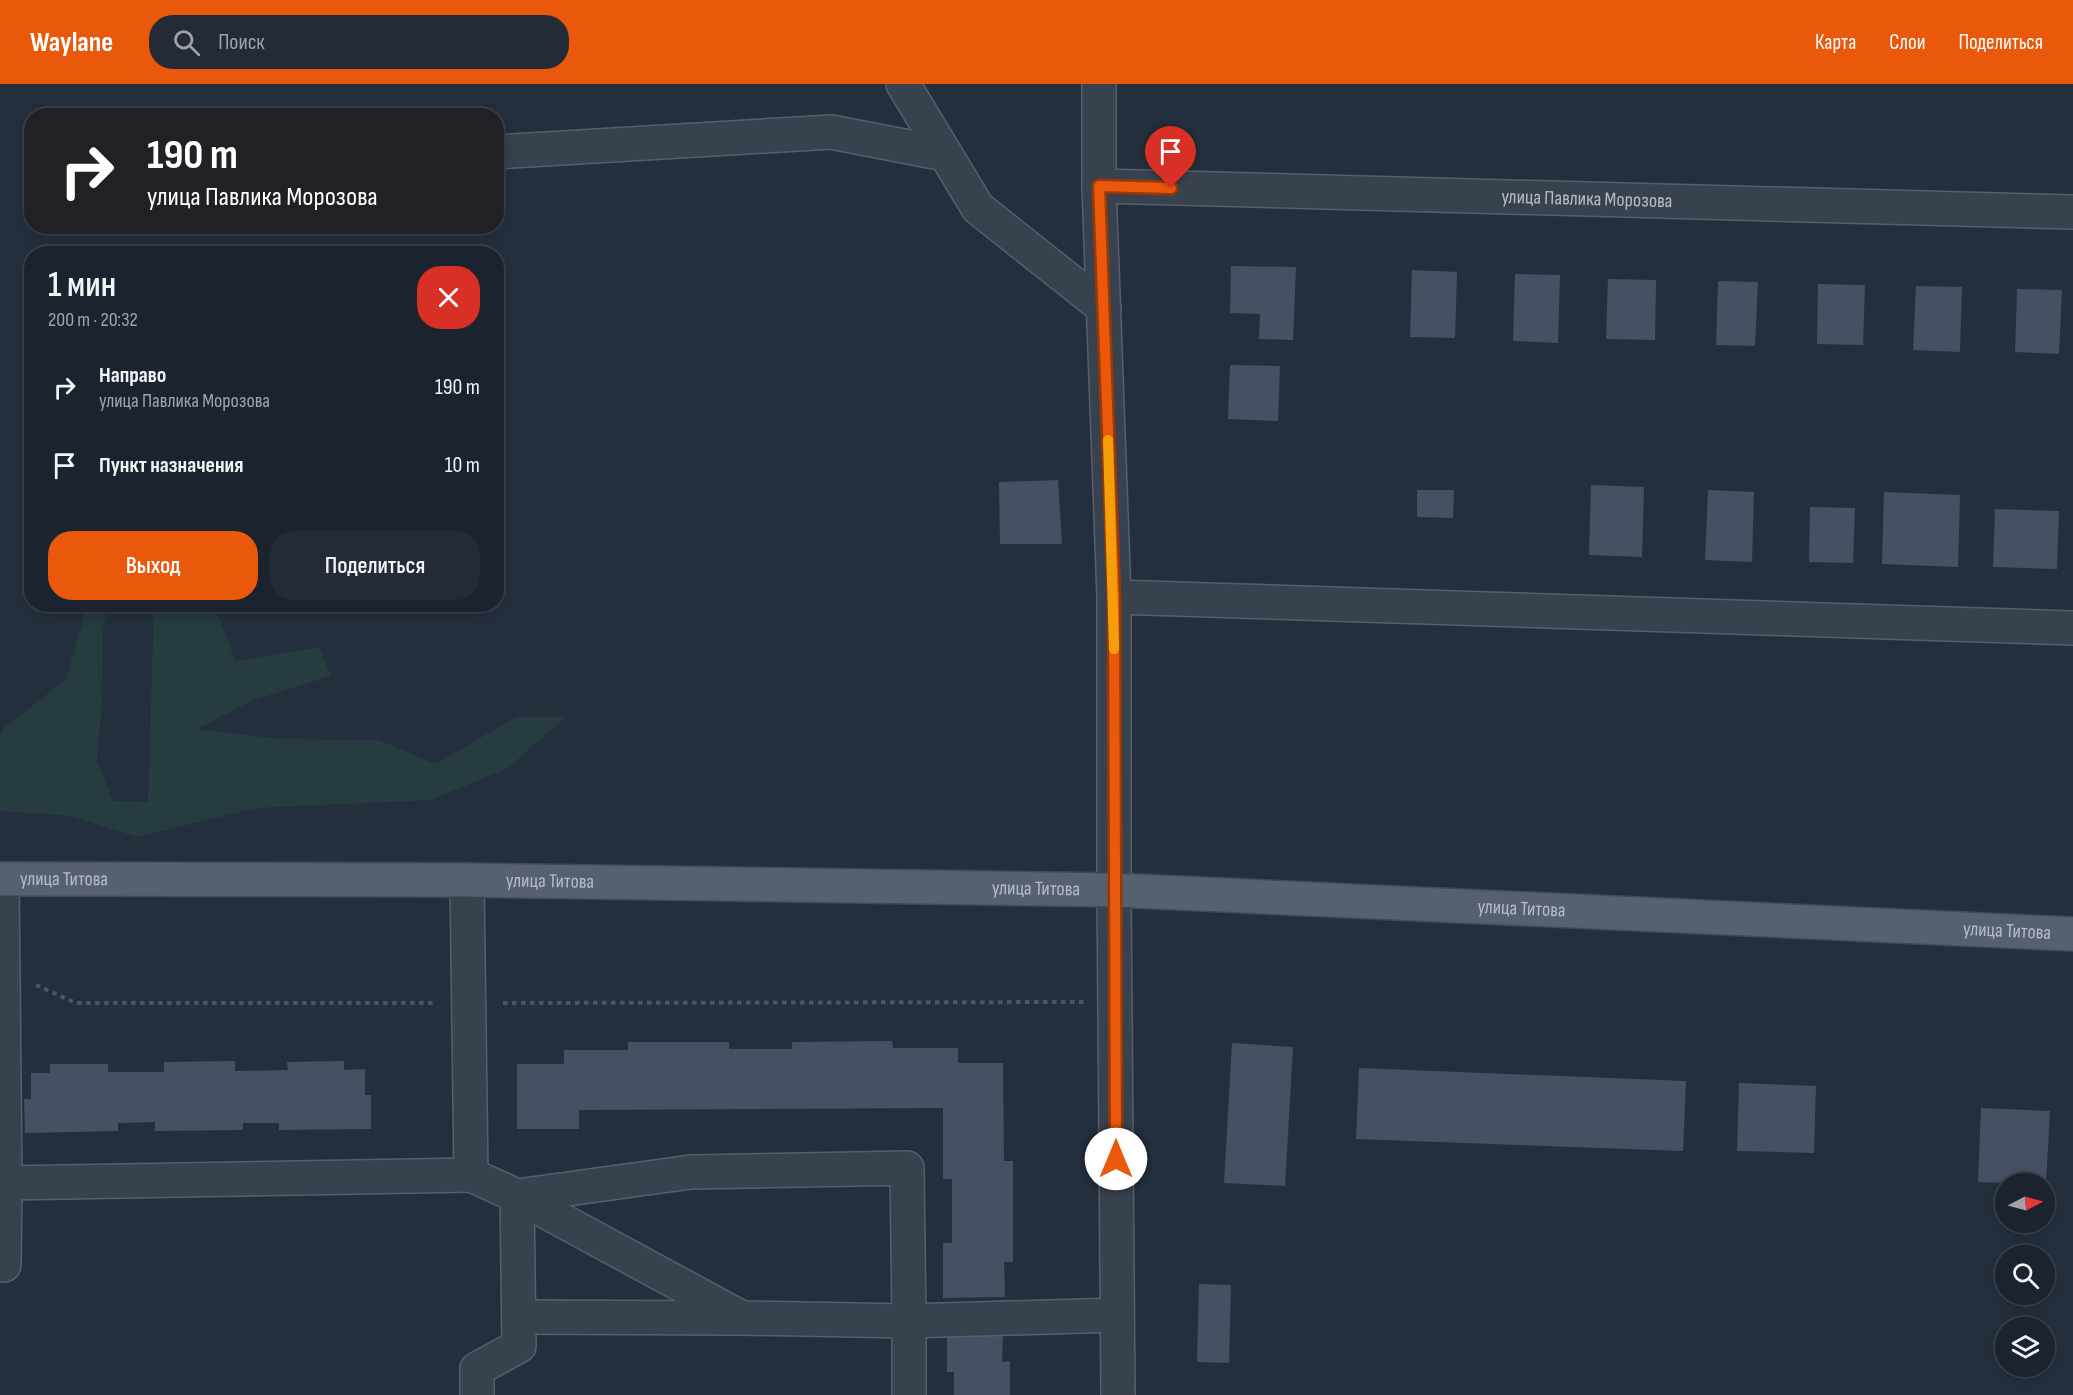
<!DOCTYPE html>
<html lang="ru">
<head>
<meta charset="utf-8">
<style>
  body { margin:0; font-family:"Sofia Sans Condensed",sans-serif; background:#242b36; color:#f1f3f6; height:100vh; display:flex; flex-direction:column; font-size:22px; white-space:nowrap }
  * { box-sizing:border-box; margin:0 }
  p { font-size:20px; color:#a0a4aa }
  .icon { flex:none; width:33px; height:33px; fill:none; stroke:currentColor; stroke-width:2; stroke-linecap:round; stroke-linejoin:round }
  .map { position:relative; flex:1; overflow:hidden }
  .side { position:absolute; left:24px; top:162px; width:480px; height:366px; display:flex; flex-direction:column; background:#1b232e; border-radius:24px; box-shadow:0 3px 15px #0003,0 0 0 2px #39404a }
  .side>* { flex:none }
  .banner { position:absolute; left:24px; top:24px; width:480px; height:126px; border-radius:24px; box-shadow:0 3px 15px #0003,0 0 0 2px #39404a; background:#202124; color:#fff; overflow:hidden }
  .needle { width:39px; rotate:84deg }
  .buttons { position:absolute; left:1995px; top:1089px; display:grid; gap:12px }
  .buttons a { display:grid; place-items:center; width:60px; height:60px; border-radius:50%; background:#1b232e; box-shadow:0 3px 15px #0003,0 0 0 2px #39404a; font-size:30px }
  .pin { position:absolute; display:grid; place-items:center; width:51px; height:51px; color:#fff; margin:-62px -26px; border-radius:50% 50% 50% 0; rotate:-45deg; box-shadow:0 0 6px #0007 }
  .pin .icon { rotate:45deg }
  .me { position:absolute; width:66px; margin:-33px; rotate:0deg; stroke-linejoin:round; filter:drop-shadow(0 0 4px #0008) }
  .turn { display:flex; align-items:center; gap:21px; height:126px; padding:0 24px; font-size:27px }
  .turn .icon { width:78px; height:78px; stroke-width:2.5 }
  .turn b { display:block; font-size:42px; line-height:51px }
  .round { display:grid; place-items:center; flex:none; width:63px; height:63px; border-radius:24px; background:#242b36 }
  .summary { display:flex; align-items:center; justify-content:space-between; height:102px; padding:0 24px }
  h1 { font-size:36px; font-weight:600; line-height:45px }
  .action { display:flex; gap:12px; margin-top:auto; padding:12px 24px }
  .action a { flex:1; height:69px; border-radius:24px; background:#ea580c; color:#fff; font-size:24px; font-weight:600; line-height:69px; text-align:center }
  .action a+a { background:#242b36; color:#f1f3f6 }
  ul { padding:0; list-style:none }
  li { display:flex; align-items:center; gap:18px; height:78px; padding:0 24px }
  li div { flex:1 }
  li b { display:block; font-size:22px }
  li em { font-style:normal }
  header { display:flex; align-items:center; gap:36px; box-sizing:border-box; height:84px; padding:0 30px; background:#ea580c; color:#fff }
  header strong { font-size:28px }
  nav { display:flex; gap:33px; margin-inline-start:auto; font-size:21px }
  .search { width:420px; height:54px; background:#242b36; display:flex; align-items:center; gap:15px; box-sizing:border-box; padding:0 21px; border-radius:24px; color:#a0a4aa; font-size:22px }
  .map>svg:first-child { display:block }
  .green { fill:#263c3f }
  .building { fill:#455162 }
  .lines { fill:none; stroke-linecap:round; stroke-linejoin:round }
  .minor-casing { stroke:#565f6c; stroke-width:36 }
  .major-casing { stroke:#414a57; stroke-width:36 }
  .path { stroke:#44595c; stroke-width:4; stroke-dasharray:4.5 4.5; stroke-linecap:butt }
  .minor { stroke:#38414e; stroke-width:33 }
  .major { stroke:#56606e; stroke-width:33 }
  .route-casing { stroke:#983908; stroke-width:15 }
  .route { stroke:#ea580c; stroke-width:10 }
  .slow { stroke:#f59e0b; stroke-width:10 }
  .labels { text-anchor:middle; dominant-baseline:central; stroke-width:6; stroke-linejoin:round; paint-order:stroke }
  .street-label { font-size:20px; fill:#b4bcc9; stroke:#1d2633 }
</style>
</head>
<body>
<header>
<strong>Waylane</strong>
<div class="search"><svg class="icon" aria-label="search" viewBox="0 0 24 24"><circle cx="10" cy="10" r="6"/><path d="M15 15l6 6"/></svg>Поиск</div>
<nav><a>Карта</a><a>Слои</a><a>Поделиться</a></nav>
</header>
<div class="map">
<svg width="2073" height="1311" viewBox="0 0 2073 1311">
  <rect width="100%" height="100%" fill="#242f3e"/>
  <path class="green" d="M87,521H108L103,547L102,619L97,677L113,717L148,718L154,521H199L220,534L235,577L319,563L331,592L253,616L197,645L279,655L378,656L436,680L516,633H566L508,684L431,716L256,724L138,753L70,732L0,727V652L3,645L66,595Z"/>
  <g class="building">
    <path d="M1231,182L1296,183L1293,256L1259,255L1260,230L1230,229Z"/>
    <path d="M1412,186L1457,188L1455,254L1410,253Z"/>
    <path d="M1515,190L1560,191L1558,259L1513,257Z"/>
    <path d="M1608,195L1656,196L1655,256L1606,255Z"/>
    <path d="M1718,197L1758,198L1755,262L1716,261Z"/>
    <path d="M1818,200L1865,201L1863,261L1817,260Z"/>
    <path d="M1916,202L1962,203L1960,268L1913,266Z"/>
    <path d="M2017,205L2062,206L2059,270L2015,268Z"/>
    <path d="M1230,281L1280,282L1278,337L1228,335Z"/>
    <path d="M1058,396L1062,460H1000L999,398Z"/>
    <path d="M1591,401L1644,403L1642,473L1589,471Z"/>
    <path d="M1417,406H1454L1453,434L1417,433Z"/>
    <path d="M1708,406L1754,408L1752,478L1705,476Z"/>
    <path d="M1884,408L1960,411L1958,483L1882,480Z"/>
    <path d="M1810,423L1855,424L1853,479L1809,478Z"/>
    <path d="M1995,425L2059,427L2057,485L1993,483Z"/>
    <path d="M892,957L893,964H958V979H1003L1004,1077H1013V1178H1004L1005,1213L943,1214V1159H952V1095H943V1024L579,1026V1045H517V980H564V966H628V958H729V965H792V958Z"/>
    <path d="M1232,959L1293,963L1285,1102L1224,1099Z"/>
    <path d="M235,977V987L288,986L287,978L344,977V986L365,985V1011H371V1045L279,1046V1039H243V1046L155,1047V1038L118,1039V1047L25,1049L24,1015H31V989H50V980H108V988H164V978Z"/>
    <path d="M1359,984L1686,997L1683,1067L1356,1055Z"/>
    <path d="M1739,999L1816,1002L1814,1069L1737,1067Z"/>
    <path d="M1981,1024L2050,1027L2046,1100L1978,1098Z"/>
    <path d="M1199,1200L1231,1201L1229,1279L1197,1278Z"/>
    <path d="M947,1245L1003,1246L1002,1278L1010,1277V1311H954V1288H947Z"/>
  </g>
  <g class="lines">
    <defs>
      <g id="minor">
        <path d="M903,0L978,124L1104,224"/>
        <path d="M1099,0V102L1114,513V806L1118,1311"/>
        <path d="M496,68L831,48L945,70"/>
        <path id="s1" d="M1099,102L2073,128"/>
        <path d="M1114,513L2073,544"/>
        <path d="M2,795L5,1099L471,1091L517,1112L742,1234L909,1237V1311"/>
        <path d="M467,796L471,1091"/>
        <path d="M0,1181H4L5,1099"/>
        <path d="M519,1233L737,1234"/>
        <path d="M477,1311V1285L519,1262L517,1112L691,1088L907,1084L909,1237L1117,1231"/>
      </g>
      <g id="major">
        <path id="s2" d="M0,795L467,796L1114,806L2073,850"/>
      </g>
    </defs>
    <use href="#minor" class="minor-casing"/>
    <use href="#major" class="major-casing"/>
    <g class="path">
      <path d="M36,901L76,919H436"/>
      <path d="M503,919L1084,918"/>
    </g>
    <use href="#minor" class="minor"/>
    <use href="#major" class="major"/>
  </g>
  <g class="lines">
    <defs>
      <path id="route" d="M1116,1075L1114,513L1099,102L1171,104"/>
    </defs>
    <use href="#route" class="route-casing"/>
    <use href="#route" class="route"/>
    <path class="slow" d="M1108,356L1114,565"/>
  </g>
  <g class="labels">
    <g class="street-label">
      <text stroke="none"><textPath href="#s1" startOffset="488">улица Павлика Морозова</textPath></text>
      <text stroke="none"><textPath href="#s2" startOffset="64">улица Титова</textPath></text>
      <text stroke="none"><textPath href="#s2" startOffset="550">улица Титова</textPath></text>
      <text stroke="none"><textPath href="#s2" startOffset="1036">улица Титова</textPath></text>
      <text stroke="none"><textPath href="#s2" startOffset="1522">улица Титова</textPath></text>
      <text stroke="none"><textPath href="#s2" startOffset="2008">улица Титова</textPath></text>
    </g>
  </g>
</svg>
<div class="buttons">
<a><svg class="needle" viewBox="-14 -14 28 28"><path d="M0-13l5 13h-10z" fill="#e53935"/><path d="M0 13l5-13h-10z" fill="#a0a4aa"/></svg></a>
<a><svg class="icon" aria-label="search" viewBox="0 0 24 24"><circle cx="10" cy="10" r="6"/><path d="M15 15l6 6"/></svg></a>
<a><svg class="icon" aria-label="layers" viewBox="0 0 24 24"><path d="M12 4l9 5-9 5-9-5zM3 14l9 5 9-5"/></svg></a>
</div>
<div class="pin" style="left:1171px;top:104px;background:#d93025"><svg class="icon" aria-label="arrive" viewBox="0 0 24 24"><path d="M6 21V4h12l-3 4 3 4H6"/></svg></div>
<svg class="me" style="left:1116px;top:1075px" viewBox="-20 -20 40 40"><circle r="19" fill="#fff"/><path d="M0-13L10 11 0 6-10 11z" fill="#ea580c"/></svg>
<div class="banner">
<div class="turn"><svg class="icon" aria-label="right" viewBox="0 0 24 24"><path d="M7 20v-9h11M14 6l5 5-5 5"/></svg><div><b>190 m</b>улица Павлика Морозова</div></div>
</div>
<section class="side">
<div class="summary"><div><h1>1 мин</h1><p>200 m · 20:32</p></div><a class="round" style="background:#d93025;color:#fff"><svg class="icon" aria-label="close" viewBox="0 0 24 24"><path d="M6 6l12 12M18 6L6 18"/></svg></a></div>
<ul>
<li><svg class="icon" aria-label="right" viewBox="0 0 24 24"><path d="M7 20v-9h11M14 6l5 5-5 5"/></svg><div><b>Направо</b><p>улица Павлика Морозова</p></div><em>190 m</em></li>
<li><svg class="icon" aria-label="arrive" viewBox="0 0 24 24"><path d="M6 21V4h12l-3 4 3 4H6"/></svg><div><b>Пункт назначения</b></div><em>10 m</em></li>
</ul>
<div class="action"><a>Выход</a><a>Поделиться</a></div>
</section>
</div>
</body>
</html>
